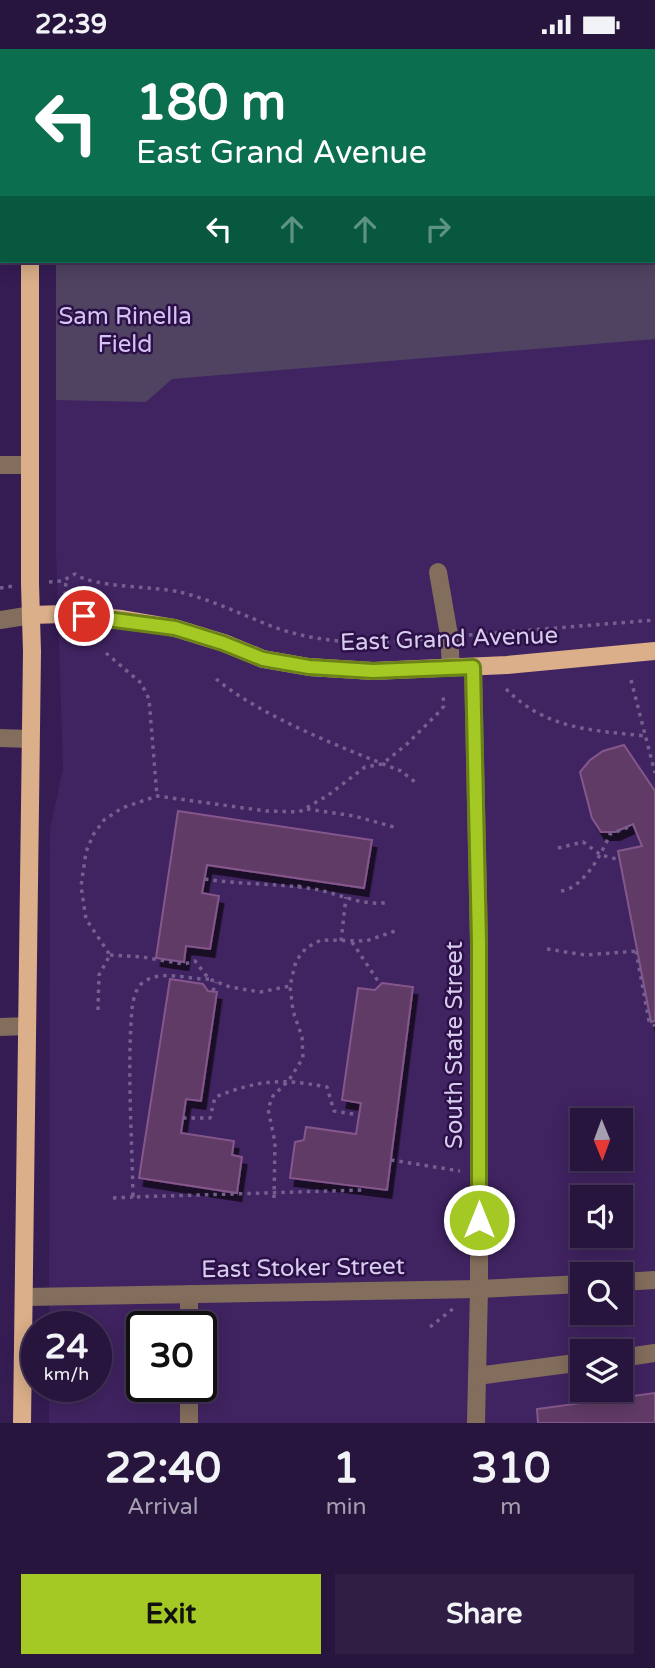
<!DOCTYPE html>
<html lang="en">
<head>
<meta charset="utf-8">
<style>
  body { margin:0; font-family:"Varela Round",sans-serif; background:#301e45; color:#f1f3f6; height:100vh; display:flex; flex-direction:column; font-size:26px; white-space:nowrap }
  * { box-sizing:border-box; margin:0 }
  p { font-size:23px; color:#a59fb0 }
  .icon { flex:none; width:38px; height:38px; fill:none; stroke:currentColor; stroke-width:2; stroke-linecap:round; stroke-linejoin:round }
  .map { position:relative; height:1374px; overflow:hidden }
  .sheet { display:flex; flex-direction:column; background:#28153e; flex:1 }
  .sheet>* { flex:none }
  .banner { position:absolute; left:0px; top:0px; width:656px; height:214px; box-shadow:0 4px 18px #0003,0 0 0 2px #443458; background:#0b6e4f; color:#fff; overflow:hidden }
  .needle { width:46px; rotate:179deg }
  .buttons { position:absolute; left:570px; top:1059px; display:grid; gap:14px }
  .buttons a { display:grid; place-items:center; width:63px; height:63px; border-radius:0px; background:#28153e; box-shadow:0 4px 18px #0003,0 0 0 2px #443458; font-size:35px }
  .speed { position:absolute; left:21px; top:1262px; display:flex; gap:14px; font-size:35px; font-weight:700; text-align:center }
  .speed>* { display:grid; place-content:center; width:91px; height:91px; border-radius:50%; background:#28153e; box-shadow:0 4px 18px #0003,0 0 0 2px #443458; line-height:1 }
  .speed small { font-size:18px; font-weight:400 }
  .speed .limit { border:4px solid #111; border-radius:10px; background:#fff; color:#111 }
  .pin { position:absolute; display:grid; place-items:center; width:60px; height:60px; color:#fff; margin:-30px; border:4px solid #fff; border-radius:50%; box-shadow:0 2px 7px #0007 }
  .me { position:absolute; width:77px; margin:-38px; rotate:0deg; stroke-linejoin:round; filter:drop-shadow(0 0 5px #0008) }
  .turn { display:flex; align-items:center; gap:24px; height:147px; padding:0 21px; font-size:32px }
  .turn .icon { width:91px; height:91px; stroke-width:2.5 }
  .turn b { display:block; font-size:49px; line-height:60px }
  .lanes { display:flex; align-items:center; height:66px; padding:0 21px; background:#0003; justify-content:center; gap:35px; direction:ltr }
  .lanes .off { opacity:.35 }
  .eta { display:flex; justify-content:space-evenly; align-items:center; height:119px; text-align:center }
  .eta b { font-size:42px; font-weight:700; line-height:49px }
  .action { display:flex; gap:14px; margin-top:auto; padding:14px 21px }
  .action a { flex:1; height:80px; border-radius:0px; background:#a4c824; color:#111; font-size:28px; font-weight:700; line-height:80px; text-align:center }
  .action a+a { background:#301e45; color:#f1f3f6 }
  .status { display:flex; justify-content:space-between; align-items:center; height:49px; padding:0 35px; background:#28153e; direction:ltr }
  .status svg { height:19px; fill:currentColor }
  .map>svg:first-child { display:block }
  .built { fill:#402361; fill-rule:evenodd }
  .green { fill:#4f4361 }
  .building { fill:#603b66; stroke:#85578c; stroke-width:2; filter:url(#shadow) }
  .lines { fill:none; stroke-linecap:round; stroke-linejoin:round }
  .path { stroke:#74608e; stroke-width:3.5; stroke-dasharray:3.5 5; stroke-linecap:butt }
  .minor { stroke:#836d5c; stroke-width:18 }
  .major { stroke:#daaf89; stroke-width:18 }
  .route-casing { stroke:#6b8217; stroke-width:18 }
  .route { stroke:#a4c824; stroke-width:12 }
  .labels { text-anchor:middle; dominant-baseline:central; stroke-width:5; stroke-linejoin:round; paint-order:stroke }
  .park-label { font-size:24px; fill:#d5c3f3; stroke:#2b1147 }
  .street-label { font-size:24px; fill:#d8ccee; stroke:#2b1147 }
</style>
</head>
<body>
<div class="status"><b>22:39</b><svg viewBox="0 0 49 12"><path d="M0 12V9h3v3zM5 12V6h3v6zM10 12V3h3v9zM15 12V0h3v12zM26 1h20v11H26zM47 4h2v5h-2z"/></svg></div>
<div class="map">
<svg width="655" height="1374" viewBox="0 0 655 1374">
  <defs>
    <filter id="shadow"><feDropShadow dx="4.5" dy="8" stdDeviation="0" flood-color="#0009"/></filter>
  </defs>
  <rect width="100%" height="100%" fill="#351c53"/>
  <path class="built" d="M55,0H655V1374H49V1337H96V1278L49,1277L50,780L63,720L56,504V212H654V2ZM583,1071H621V1110H583ZM583,1148H621V1186H583ZM583,1225H621V1264H583ZM142,1278H201V1337H142ZM583,1302H621V1340H583Z"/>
  <g class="green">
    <path d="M224,0H462L222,2Z"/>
    <path d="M640,0H655V290L172,330L146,353L56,351V212H654V2Z"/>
  </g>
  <g class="building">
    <path d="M624,696L655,742V972L651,973L618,802L642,797L633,775L615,783H601L592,769L580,723L590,711L603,702Z"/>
    <path d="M178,762L372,791L364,839L207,816L202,844L219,847L210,900L186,897L184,913L156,909Z"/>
    <path d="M170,930L203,935L208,942L217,943L201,1052L186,1050L181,1084L234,1092L232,1106L242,1108L237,1144L139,1129Z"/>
    <path d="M382,934L413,938L387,1141L290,1129L295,1093L304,1091L306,1078L356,1085L361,1054L342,1051L358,939L375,941Z"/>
    <path d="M655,1344V1374H538L537,1360Z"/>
  </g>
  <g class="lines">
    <g class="path">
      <path d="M49,533L62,532L75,525C95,539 153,537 180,543C212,551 241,565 271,577C322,596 376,596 430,589"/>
      <path d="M0,539L13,537"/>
      <path d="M65,546L66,531"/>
      <path d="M469,586L655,571"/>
      <path d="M106,604L141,634L149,650L157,747"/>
      <path d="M216,630C262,668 345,700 401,722L415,733"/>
      <path d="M631,631L655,724"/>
      <path d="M506,640C547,681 592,681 645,687"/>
      <path d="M307,760L354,767L394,778"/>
      <path d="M558,799L583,793L601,806L620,811"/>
      <path d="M205,830C242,836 282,834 319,841C342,846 365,858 389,853"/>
      <path d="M299,839L300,830"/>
      <path d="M561,842C584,839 602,804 610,785L634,776"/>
      <path d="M341,892L346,848"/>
      <path d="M352,893L380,935"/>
      <path d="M547,900L585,906L638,902"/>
      <path d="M636,902L649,972L655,977"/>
      <path d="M110,906L142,908L184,915L195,912L209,930L230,938L260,943L290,937"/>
      <path d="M209,930C188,931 159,919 141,935C135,941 133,952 132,960C127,1020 132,1087 133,1148L362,1141L363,1138"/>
      <path d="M213,942L216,933"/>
      <path d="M98,961L99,926L110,906L86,870L81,837L86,803L93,786L104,771L122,759L157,747L266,762L299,763L327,747L365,718L382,715L406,696L439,663L444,657L443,647"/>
      <path d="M183,1069H210L215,1048C259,1031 280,1029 327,1038L334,1062L359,1066"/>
      <path d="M391,1111L460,1122"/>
      <path d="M113,1149L133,1148L134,1153"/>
      <path d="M274,1149L275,1093L268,1060L273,1047L289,1031L303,1009L302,988L293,962L290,937L296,912L306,899L321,891L366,892L395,882"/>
      <path d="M430,1278L454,1259"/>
    </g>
    <g class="minor">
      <path d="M192,2L194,0"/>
      <path d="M0,104H2"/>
      <path d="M0,416H29"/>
      <path d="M438,523L449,586L451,619"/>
      <path d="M0,571L32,566"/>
      <path d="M473,618L479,893V1240L476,1374"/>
      <path d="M0,689L30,690"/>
      <path d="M0,978L27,977"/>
      <path d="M621,1233L655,1231"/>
      <path d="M189,1245V1278"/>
      <path d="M25,1248L479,1240L583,1235"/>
      <path d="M621,1309L655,1304"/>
      <path d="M477,1327L583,1313"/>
      <path d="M189,1337V1374"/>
    </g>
    <g class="major">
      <path d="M30,2V0"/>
      <path d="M32,566L63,565L122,570L175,579L224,594L263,610L309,618L373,622L507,616L655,602"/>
      <path d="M22,1374L32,603L30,535V212"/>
    </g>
  </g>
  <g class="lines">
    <defs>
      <path id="route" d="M84,567L175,579L223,594L263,610L309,618L373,622L473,618L479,893V1171"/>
    </defs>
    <use href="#route" class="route-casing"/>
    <use href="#route" class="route"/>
  </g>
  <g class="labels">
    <g class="park-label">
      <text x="125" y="267">Sam Rinella<tspan x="125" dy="28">Field</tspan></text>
    </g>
    <g class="street-label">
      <text transform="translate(449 590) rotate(-2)">East Grand Avenue</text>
      <text transform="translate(454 996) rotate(-90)">South State Street</text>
      <text transform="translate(303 1219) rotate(-1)">East Stoker Street</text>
    </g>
  </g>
</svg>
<div class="buttons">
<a><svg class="needle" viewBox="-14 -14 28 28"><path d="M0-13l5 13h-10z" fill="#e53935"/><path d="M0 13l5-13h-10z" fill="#a59fb0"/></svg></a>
<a><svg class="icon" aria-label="sound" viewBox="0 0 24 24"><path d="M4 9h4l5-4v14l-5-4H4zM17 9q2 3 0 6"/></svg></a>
<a><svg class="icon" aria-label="search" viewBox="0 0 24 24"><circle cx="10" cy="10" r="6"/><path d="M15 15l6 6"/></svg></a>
<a><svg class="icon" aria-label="layers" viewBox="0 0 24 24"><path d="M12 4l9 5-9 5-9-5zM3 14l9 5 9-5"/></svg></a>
</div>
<div class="speed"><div>24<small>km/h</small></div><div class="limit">30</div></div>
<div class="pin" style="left:84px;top:567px;background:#d93025"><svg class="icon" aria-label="arrive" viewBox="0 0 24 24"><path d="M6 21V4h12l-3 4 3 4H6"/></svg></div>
<svg class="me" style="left:479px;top:1171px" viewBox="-20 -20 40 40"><circle r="17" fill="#a4c824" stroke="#fff" stroke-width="3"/><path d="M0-11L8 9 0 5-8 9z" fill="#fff"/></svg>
<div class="banner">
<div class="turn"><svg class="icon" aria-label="left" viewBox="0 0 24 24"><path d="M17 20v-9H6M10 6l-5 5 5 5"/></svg><div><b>180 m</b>East Grand Avenue</div></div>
<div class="lanes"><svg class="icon" aria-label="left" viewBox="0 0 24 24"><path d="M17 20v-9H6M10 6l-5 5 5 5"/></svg><svg class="icon off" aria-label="ahead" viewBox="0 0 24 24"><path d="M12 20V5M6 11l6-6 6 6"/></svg><svg class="icon off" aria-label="ahead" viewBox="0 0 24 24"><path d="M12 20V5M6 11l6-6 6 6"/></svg><svg class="icon off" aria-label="right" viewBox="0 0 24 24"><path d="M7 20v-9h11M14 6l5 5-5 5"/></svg></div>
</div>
</div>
<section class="sheet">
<div class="eta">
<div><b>22:40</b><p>Arrival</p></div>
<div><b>1</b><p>min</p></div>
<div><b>310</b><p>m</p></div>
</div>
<div class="action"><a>Exit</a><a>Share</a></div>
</section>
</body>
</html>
